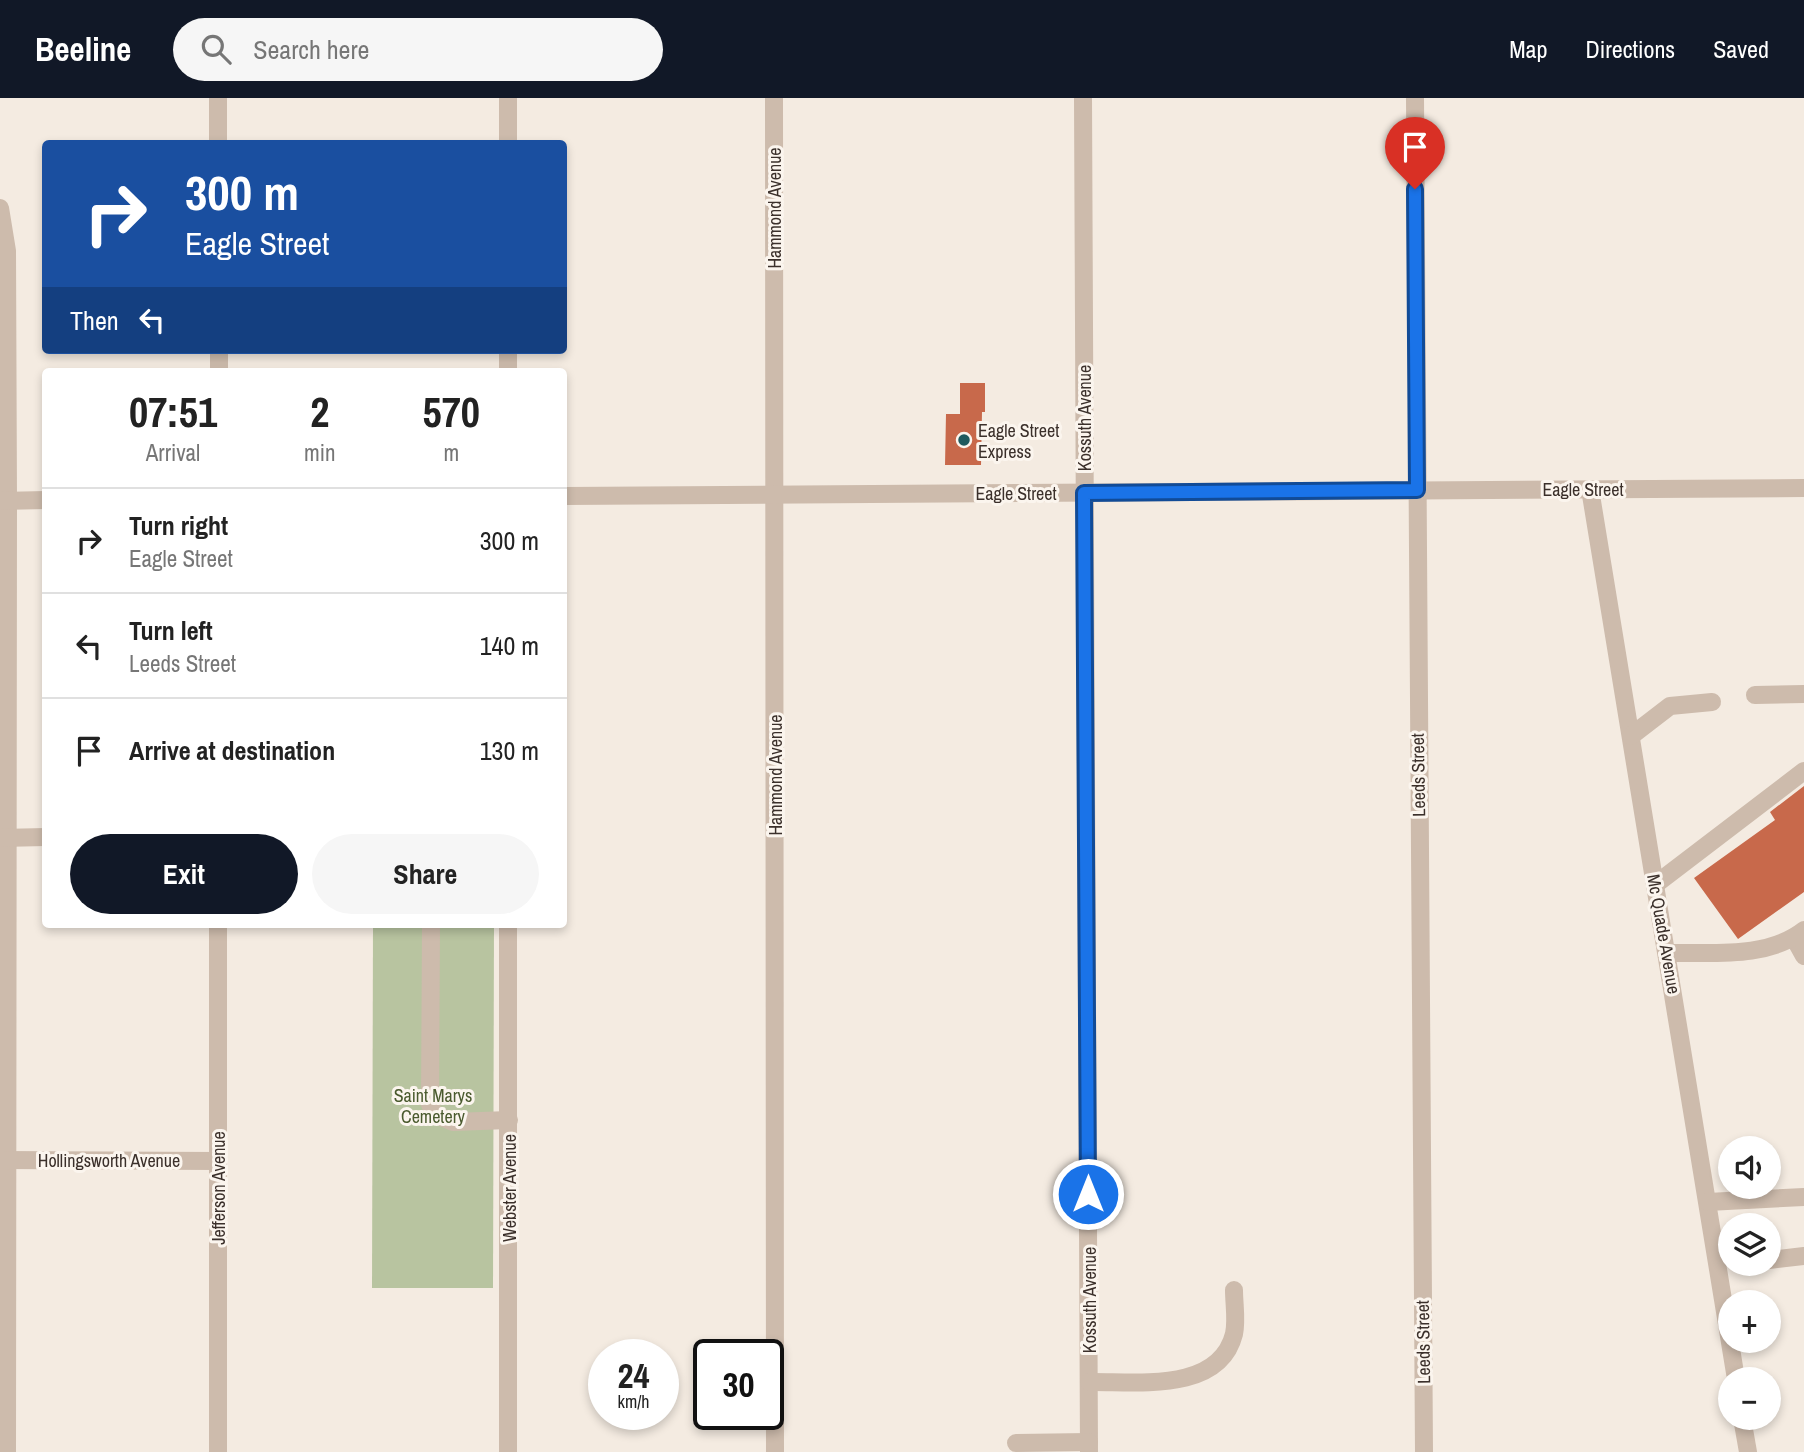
<!DOCTYPE html>
<html lang="en">
<head>
<meta charset="utf-8">
<style>
  body { margin:0; font-family:"Archivo Narrow",sans-serif; background:#f6f6f6; color:#222; height:100vh; display:flex; flex-direction:column; font-size:26px; white-space:nowrap }
  * { box-sizing:border-box; margin:0 }
  p { font-size:23px; color:#767676 }
  .icon { flex:none; width:38px; height:38px; fill:none; stroke:currentColor; stroke-width:2; stroke-linecap:round; stroke-linejoin:round }
  .map { position:relative; flex:1; overflow:hidden }
  .sheet { position:absolute; left:42px; top:270px; width:525px; height:560px; display:flex; flex-direction:column; background:#fff; border-radius:7px; box-shadow:0 4px 10px #0003 }
  .sheet>* { flex:none }
  .top-card { position:absolute; left:42px; top:42px; width:525px; height:214px; border-radius:7px; box-shadow:0 4px 10px #0003; background:#1a4fa0; color:#fff; overflow:hidden }
  .buttons { position:absolute; left:1718px; top:1038px; display:grid; gap:14px }
  .buttons a { display:grid; place-items:center; width:63px; height:63px; border-radius:50%; background:#fff; box-shadow:0 4px 10px #0003; font-size:35px }
  .speed { position:absolute; left:588px; top:1241px; display:flex; gap:14px; font-size:35px; font-weight:700; text-align:center }
  .speed>* { display:grid; place-content:center; width:91px; height:91px; border-radius:50%; background:#fff; box-shadow:0 4px 10px #0003; line-height:1 }
  .speed small { font-size:18px; font-weight:400 }
  .speed .limit { border:4px solid #111; border-radius:10px; background:#fff; color:#111 }
  .pin { position:absolute; display:grid; place-items:center; width:60px; height:60px; color:#fff; margin:-72px -30px; border-radius:50% 50% 50% 0; rotate:-45deg; box-shadow:0 0 7px #0007 }
  .pin .icon { rotate:45deg }
  .me { position:absolute; width:77px; margin:-38px; rotate:0deg; stroke-linejoin:round; filter:drop-shadow(0 0 5px #0008) }
  .turn { display:flex; align-items:center; gap:24px; height:147px; padding:0 28px; font-size:32px }
  .turn .icon { width:91px; height:91px; stroke-width:2.5 }
  .turn b { display:block; font-size:49px; line-height:60px }
  .then { display:flex; align-items:center; height:66px; padding:0 28px; background:#0003; gap:14px; font-size:26px }
  .eta { display:flex; justify-content:space-evenly; align-items:center; height:119px; text-align:center }
  .eta b { font-size:42px; font-weight:800; line-height:49px }
  .button { display:flex; gap:14px; margin-top:auto; padding:14px 28px }
  .button a { flex:1; height:80px; border-radius:42px; background:#111827; color:#fff; font-size:28px; font-weight:800; line-height:80px; text-align:center }
  .button a+a { background:#f6f6f6; color:#222 }
  ul { padding:0; list-style:none }
  li { display:flex; align-items:center; gap:21px; height:105px; padding:0 28px; border-top:2px solid #e0e0e0 }
  li div { flex:1 }
  li b { display:block; font-size:26px }
  li em { font-style:normal }
  header { display:flex; align-items:center; gap:42px; box-sizing:border-box; height:98px; padding:0 35px; background:#111827; color:#fff }
  header strong { font-size:33px }
  nav { display:flex; gap:38px; margin-inline-start:auto; font-size:24px }
  .search { width:490px; height:63px; background:#f6f6f6; display:flex; align-items:center; gap:18px; box-sizing:border-box; padding:0 24px; border-radius:38px; color:#767676; font-size:26px }
  .map>svg:first-child { display:block }
  .green { fill:#b8c4a0 }
  .building { fill:#c8694b }
  .lines { fill:none; stroke-linecap:round; stroke-linejoin:round }
  .minor { stroke:#cdbbac; stroke-width:18 }
  .route-casing { stroke:#114b97; stroke-width:18 }
  .route { stroke:#1a73e8; stroke-width:12 }
  .poi-dot { fill:#1f5a5e; stroke:#fbf5ee; stroke-width:2.5 }
  .labels { text-anchor:middle; dominant-baseline:central; stroke-width:6; stroke-linejoin:round; paint-order:stroke }
  .street-label { font-size:18px; fill:#3b302b; stroke:#fbf5ee }
  .poi-label { font-size:18px; fill:#3b302b; stroke:#fbf5ee; text-anchor:start }
  .park-label { font-size:18px; fill:#4a5a2e; stroke:#fbf5ee }
</style>
</head>
<body>
<header>
<strong>Beeline</strong>
<div class="search"><svg class="icon" aria-label="search" viewBox="0 0 24 24"><circle cx="10" cy="10" r="6"/><path d="M15 15l6 6"/></svg>Search here</div>
<nav><a>Map</a><a>Directions</a><a>Saved</a></nav>
</header>
<div class="map">
<svg width="1804" height="1354" viewBox="0 0 1804 1354">
  <rect width="100%" height="100%" fill="#f4ebe1"/>
  <path class="green" d="M373,826H494L493,1190H372Z"/>
  <g class="building">
    <path d="M960,285H985V314H982L981,367H945L946,316H960Z"/>
    <path d="M1804,688V794L1738,841L1694,780L1775,722L1770,714Z"/>
  </g>
  <g class="lines">
    <g class="minor">
      <path d="M774,0L775,1354"/>
      <path d="M1083,0L1089,1354"/>
      <path d="M1415,0L1424,1354"/>
      <path d="M218,46V0"/>
      <path d="M508,46V0"/>
      <path d="M0,110L7,153L8,403L7,1354"/>
      <path d="M219,252V273"/>
      <path d="M508,273V252"/>
      <path d="M1590,391L1736,1281"/>
      <path d="M564,398L1804,390"/>
      <path d="M0,403L46,402"/>
      <path d="M1755,597L1804,596"/>
      <path d="M1631,638L1670,608L1712,604"/>
      <path d="M0,740L46,739"/>
      <path d="M1656,786L1804,673"/>
      <path d="M431,826L430,1006L434,1016L453,1024L509,1022"/>
      <path d="M1794,840L1804,858"/>
      <path d="M1667,855C1712,854 1767,861 1804,832"/>
      <path d="M0,1062L218,1063"/>
      <path d="M1708,1104L1804,1099"/>
      <path d="M1769,1162L1804,1158"/>
      <path d="M1089,1284C1134,1283 1219,1296 1234,1236C1237,1222 1234,1206 1234,1192"/>
      <path d="M1742,1320L1748,1354"/>
      <path d="M1016,1345L1089,1344"/>
      <path d="M218,1354V826"/>
      <path d="M508,1354V826"/>
    </g>
  </g>
  <g class="lines">
    <defs>
      <path id="route" d="M1088,1096L1084,395L1417,392L1415,91"/>
    </defs>
    <use href="#route" class="route-casing"/>
    <use href="#route" class="route"/>
  </g>
  <circle class="poi-dot" cx="964" cy="342" r="7"/>
  <g class="labels">
    <g class="street-label">
      <text transform="translate(774 110) rotate(-90)">Hammond Avenue</text>
      <text transform="translate(1084 320) rotate(-90)">Kossuth Avenue</text>
      <text x="1583" y="391">Eagle Street</text>
      <text x="1016" y="395">Eagle Street</text>
      <text transform="translate(775 677) rotate(-90)">Hammond Avenue</text>
      <text transform="translate(1418 677) rotate(-91)">Leeds Street</text>
      <text transform="translate(1664 836) rotate(80)">Mc Quade Avenue</text>
      <text x="109" y="1062">Hollingsworth Avenue</text>
      <text transform="translate(218 1090) rotate(-90)">Jefferson Avenue</text>
      <text transform="translate(509 1090) rotate(-90)">Webster Avenue</text>
      <text transform="translate(1089 1202) rotate(-90)">Kossuth Avenue</text>
      <text transform="translate(1423 1244) rotate(-91)">Leeds Street</text>
    </g>
    <g class="poi-label">
      <text x="978" y="332">Eagle Street<tspan x="978" dy="21">Express</tspan></text>
    </g>
    <g class="park-label">
      <text x="433" y="997">Saint Marys<tspan x="433" dy="21">Cemetery</tspan></text>
    </g>
  </g>
</svg>
<div class="buttons">
<a><svg class="icon" aria-label="sound" viewBox="0 0 24 24"><path d="M4 9h4l5-4v14l-5-4H4zM17 9q2 3 0 6"/></svg></a>
<a><svg class="icon" aria-label="layers" viewBox="0 0 24 24"><path d="M12 4l9 5-9 5-9-5zM3 14l9 5 9-5"/></svg></a>
<a>+</a>
<a>−</a>
</div>
<div class="speed"><div>24<small>km/h</small></div><div class="limit">30</div></div>
<div class="pin" style="left:1415px;top:91px;background:#d93025"><svg class="icon" aria-label="arrive" viewBox="0 0 24 24"><path d="M6 21V4h12l-3 4 3 4H6"/></svg></div>
<svg class="me" style="left:1088px;top:1096px" viewBox="-20 -20 40 40"><circle r="17" fill="#1a73e8" stroke="#fff" stroke-width="3"/><path d="M0-11L8 9 0 5-8 9z" fill="#fff"/></svg>
<div class="top-card">
<div class="turn"><svg class="icon" aria-label="right" viewBox="0 0 24 24"><path d="M7 20v-9h11M14 6l5 5-5 5"/></svg><div><b>300 m</b>Eagle Street</div></div>
<div class="then">Then<svg class="icon" aria-label="left" viewBox="0 0 24 24"><path d="M17 20v-9H6M10 6l-5 5 5 5"/></svg></div>
</div>
<section class="sheet">
<div class="eta">
<div><b>07:51</b><p>Arrival</p></div>
<div><b>2</b><p>min</p></div>
<div><b>570</b><p>m</p></div>
</div>
<ul>
<li><svg class="icon" aria-label="right" viewBox="0 0 24 24"><path d="M7 20v-9h11M14 6l5 5-5 5"/></svg><div><b>Turn right</b><p>Eagle Street</p></div><em>300 m</em></li>
<li><svg class="icon" aria-label="left" viewBox="0 0 24 24"><path d="M17 20v-9H6M10 6l-5 5 5 5"/></svg><div><b>Turn left</b><p>Leeds Street</p></div><em>140 m</em></li>
<li><svg class="icon" aria-label="arrive" viewBox="0 0 24 24"><path d="M6 21V4h12l-3 4 3 4H6"/></svg><div><b>Arrive at destination</b></div><em>130 m</em></li>
</ul>
<div class="button"><a>Exit</a><a>Share</a></div>
</section>
</div>
</body>
</html>
